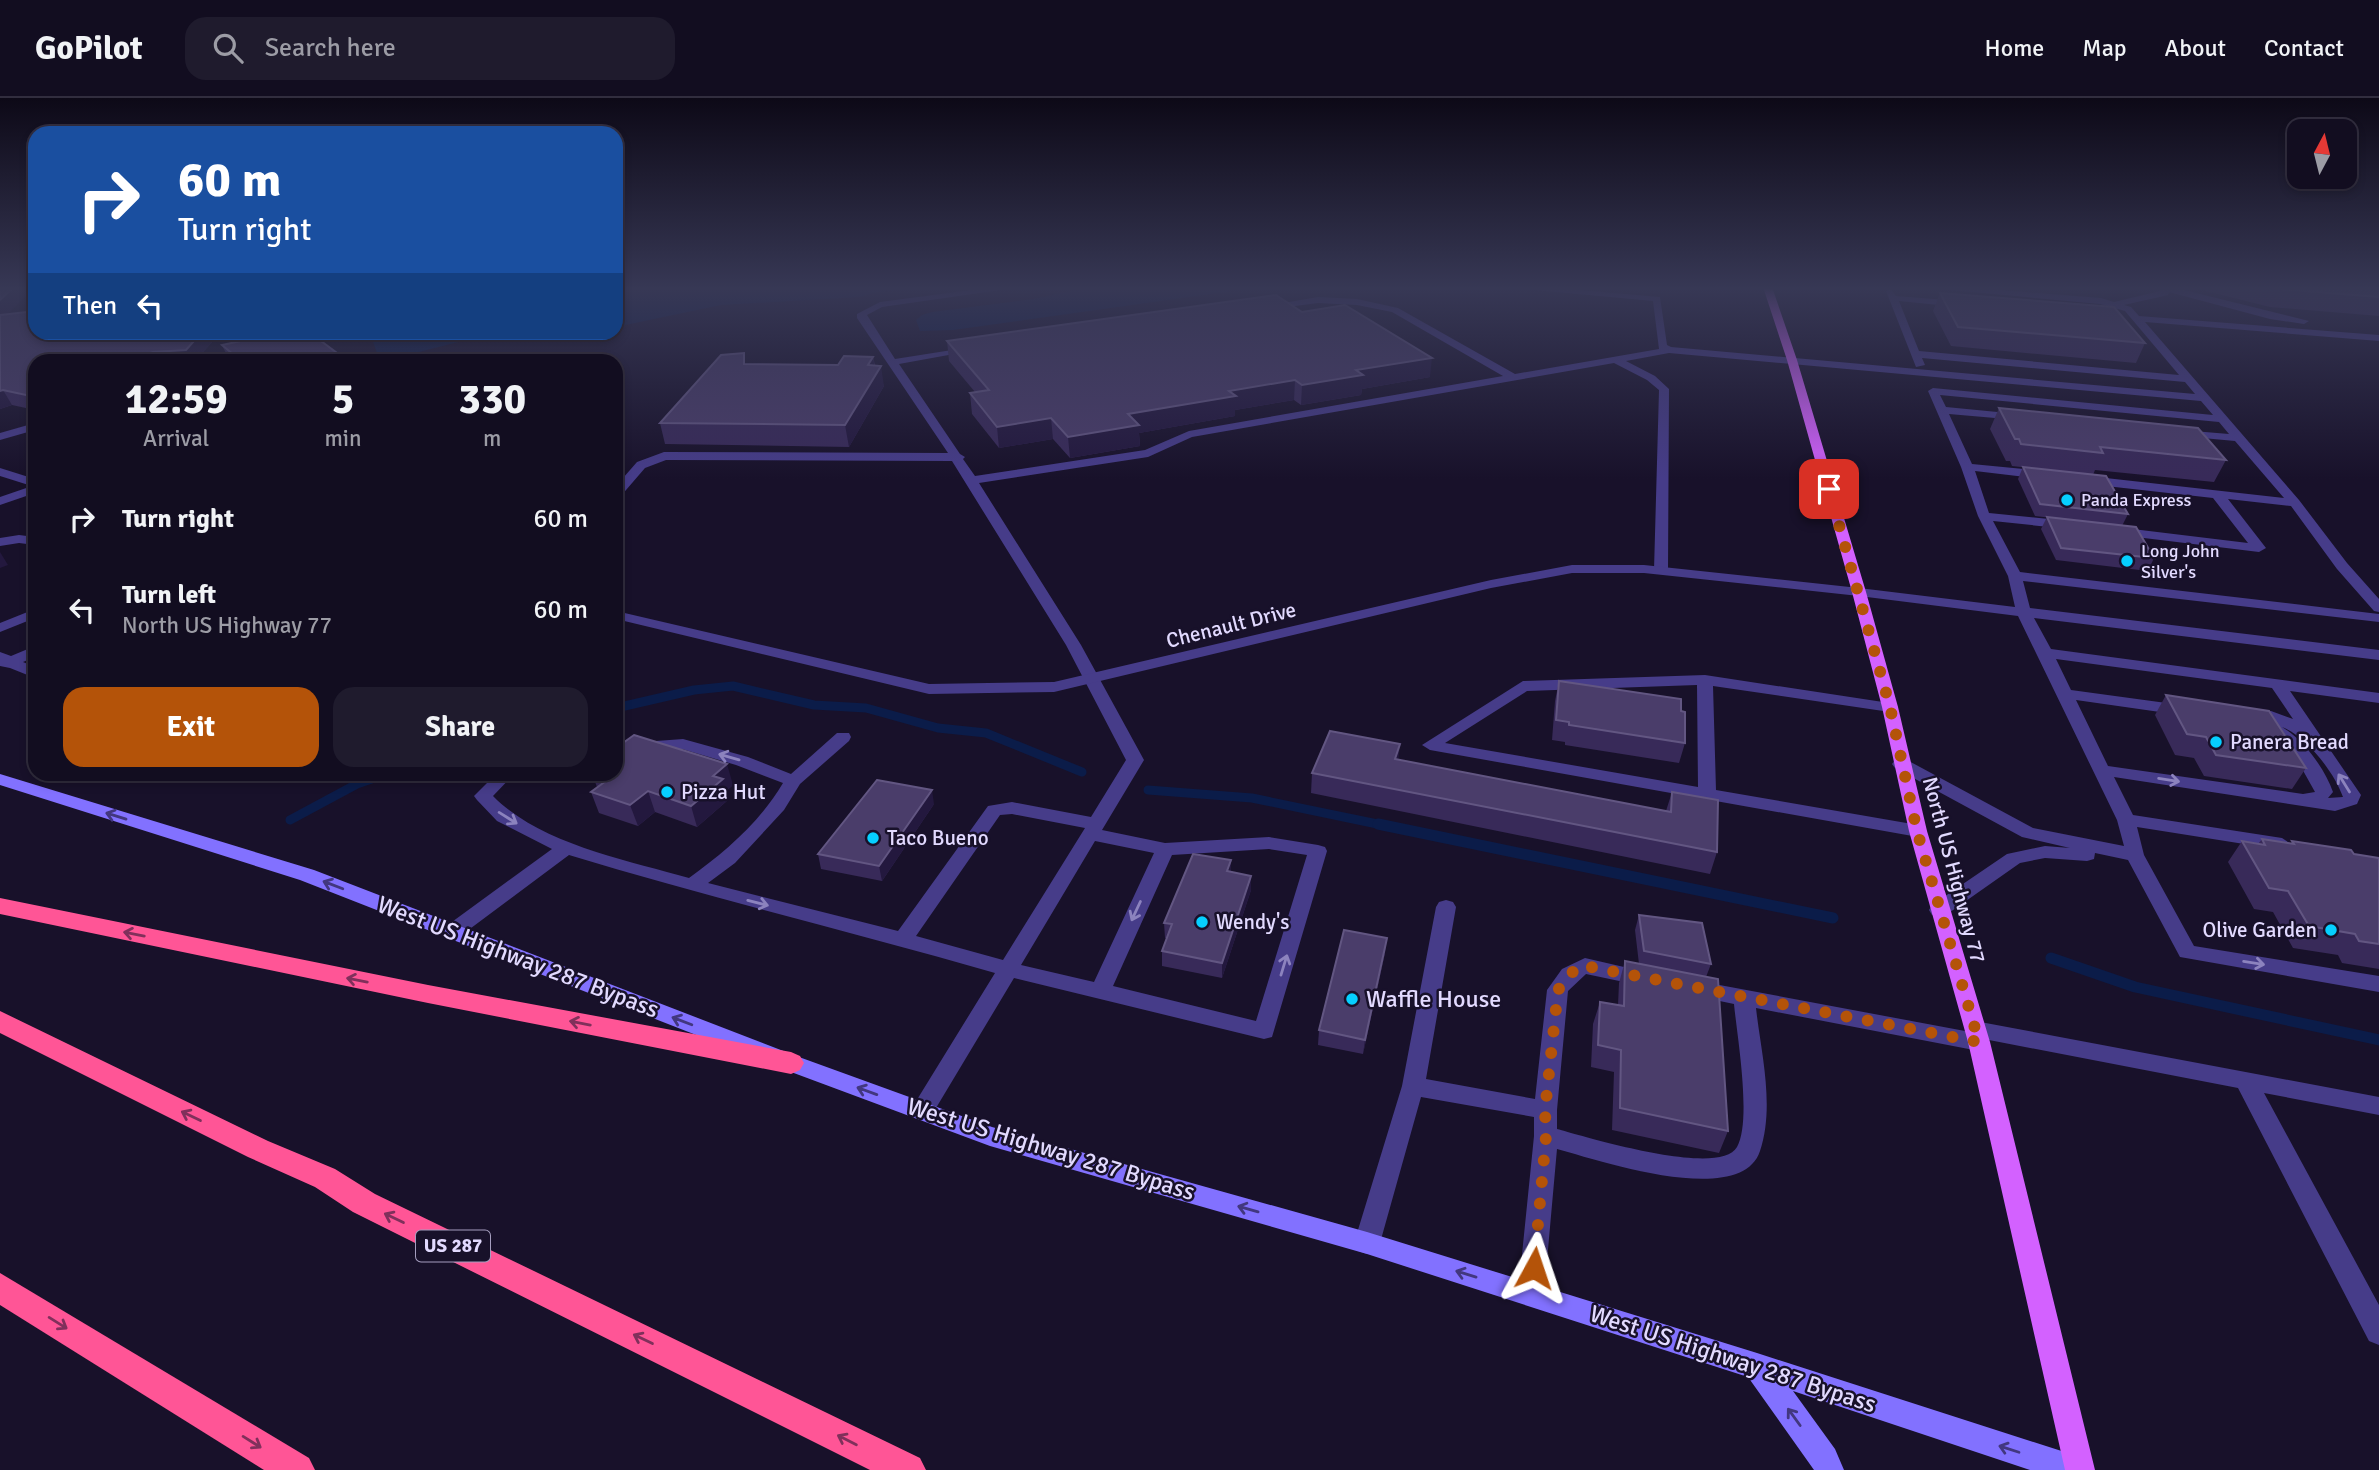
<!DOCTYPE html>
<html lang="en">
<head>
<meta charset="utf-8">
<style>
  body { margin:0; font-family:Signika,sans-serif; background:#1f1b2d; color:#f1f3f6; height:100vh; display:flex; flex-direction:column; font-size:26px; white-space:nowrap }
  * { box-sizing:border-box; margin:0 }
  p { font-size:23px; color:#9c9ca5 }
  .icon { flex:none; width:38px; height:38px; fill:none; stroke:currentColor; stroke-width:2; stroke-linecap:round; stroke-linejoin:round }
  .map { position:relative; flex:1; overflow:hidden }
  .panel { position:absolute; left:28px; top:256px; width:595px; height:427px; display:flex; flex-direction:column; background:#120d20; border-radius:21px; box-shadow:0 4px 10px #0003,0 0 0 2px #312d3e }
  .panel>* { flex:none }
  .top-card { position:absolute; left:28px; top:28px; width:595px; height:214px; border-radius:21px; box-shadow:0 4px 10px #0003,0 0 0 2px #312d3e; background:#1a4fa0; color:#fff; overflow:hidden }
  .needle { width:46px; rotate:7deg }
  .buttons { position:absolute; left:2287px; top:21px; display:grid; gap:14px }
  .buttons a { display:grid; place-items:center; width:70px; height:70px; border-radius:14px; background:#120d20; box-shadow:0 4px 10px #0003,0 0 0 2px #312d3e; font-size:35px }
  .pin { position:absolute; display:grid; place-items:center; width:60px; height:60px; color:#fff; margin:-30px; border-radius:14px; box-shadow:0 4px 10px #0006 }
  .me { position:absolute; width:77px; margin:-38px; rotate:5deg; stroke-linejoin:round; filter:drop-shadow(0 0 5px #0008) }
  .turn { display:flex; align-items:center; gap:24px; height:147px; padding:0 35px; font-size:32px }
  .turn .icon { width:91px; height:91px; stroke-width:2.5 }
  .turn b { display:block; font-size:49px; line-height:60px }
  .then { display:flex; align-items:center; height:66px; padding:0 35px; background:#0003; gap:14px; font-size:26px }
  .eta { display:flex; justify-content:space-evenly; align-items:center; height:119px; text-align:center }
  .eta b { font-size:42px; font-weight:700; line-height:49px }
  .cta { display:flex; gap:14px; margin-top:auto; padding:14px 35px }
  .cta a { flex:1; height:80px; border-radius:21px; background:#b45309; color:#fff; font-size:28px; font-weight:700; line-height:80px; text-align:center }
  .cta a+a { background:#1f1b2d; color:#f1f3f6 }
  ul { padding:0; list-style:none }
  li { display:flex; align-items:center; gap:21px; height:91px; padding:0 35px }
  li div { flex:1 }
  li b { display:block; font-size:26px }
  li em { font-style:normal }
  header { display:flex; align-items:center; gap:42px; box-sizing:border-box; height:98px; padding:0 35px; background:#120d20; border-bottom:2px solid #312d3e }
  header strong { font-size:33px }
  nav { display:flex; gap:38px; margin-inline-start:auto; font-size:24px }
  .search { width:490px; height:63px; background:#1f1b2d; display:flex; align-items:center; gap:18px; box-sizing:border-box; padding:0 24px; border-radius:21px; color:#9c9ca5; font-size:26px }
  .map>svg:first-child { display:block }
  .water { fill:#0b1c49 }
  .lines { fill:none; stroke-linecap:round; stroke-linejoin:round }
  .stream-far1 { stroke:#0b1c49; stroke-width:9 }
  .stream { stroke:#0b1c49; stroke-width:11 }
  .lane { fill:#463c89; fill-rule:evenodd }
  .street { fill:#463c89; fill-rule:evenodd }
  .secondary { fill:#8271ff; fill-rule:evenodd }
  .primary { fill:#d361ff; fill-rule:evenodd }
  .highway { fill:#ff5596; fill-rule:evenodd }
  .wall { fill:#382a59 }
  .shaded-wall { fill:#23183e }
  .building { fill:#4a3d6a; stroke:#625682; stroke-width:2 }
  .oneway { stroke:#8c83be }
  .oneway2 { stroke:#42377f }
  .oneway3 { stroke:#80305b }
  .route { stroke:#b45309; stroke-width:12; stroke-dasharray:0 21.6 }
  .poi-dot { fill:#06cfff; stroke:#18112a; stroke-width:2.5 }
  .labels { text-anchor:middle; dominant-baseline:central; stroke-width:5; stroke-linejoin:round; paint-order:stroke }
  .far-poi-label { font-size:18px; fill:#e2daff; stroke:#18112a; text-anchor:start }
  .shield { fill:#18112a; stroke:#a59ebf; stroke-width:2 }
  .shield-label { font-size:19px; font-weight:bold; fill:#e2daff }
  .street-label { font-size:21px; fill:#e2daff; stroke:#18112a }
  .poi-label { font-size:21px; fill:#e2daff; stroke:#18112a; text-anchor:start }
  .near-street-label { font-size:24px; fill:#e2daff; stroke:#18112a }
  .near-poi-label { font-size:24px; fill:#e2daff; stroke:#18112a; text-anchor:start }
</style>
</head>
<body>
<header>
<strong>GoPilot</strong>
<div class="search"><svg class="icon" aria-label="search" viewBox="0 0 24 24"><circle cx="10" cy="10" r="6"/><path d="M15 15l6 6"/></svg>Search here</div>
<nav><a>Home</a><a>Map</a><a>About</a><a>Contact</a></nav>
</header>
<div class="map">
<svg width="2379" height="1372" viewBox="0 0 2379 1372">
  <rect width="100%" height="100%" fill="#18112a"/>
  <g class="water">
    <path d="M616,189H944L877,194L860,199L721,207L616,229Z"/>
    <path d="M1089,189H1222L1232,193L953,232L920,233L916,222L922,217L932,214L1033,201Z"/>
    <path d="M339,235H580L470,241L407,257L377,255L371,238Z"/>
  </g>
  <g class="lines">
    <g class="stream-far1">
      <path d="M616,610L694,592L733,588L814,607L866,610L938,630L986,635L1082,674"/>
      <path d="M1148,692L1252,700L1387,728"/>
      <path d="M290,722L357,686L386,676"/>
    </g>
    <g class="stream">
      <path d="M1378,726L1833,820"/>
      <path d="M2051,860L2135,889L2379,942"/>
    </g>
    <g class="lane">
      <path d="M994,189H1021L882,209L867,217L895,261L971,249L976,252L899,266L960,356L965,359L963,361L975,378L1145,352L1189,333L1503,278L1392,214L1357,207L1318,205L1265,212L1260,209L1318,199L1357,201L1398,210L1515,276L1659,251L1653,203L1503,189H1545L1660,199L1667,247L1671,249L2195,296L2185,284L1922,260L1925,267L1916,269L1886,193L1890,190L1896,198L1959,203L1964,206L1959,209L1899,203L1919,253L2179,277L2125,213L2100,206L1917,189H1960L2101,200L2114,204L2160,193L2158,189H2172L2309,223L2304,226L2270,221L2169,194L2168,197L2124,207L2131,209L2139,218L2379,237V243L2145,224L2299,402L2347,465L2379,501V514L2374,513L2337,471L2291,408L2228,401L2266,450L2259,454L2111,436V430L2116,429L2248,445L2213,400L2088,386L2082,382L2088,378L2284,400L2235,343L2181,338L2175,335L2181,332L2229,336L2219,324L1940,297L1946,309L2018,316L2024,319L2018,322L1949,316L1972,366L2043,373L2049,377L2043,381L1975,373L1989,415L2068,423L2074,427L2068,431L1993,423L2020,474L2379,516V524L2023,483L2030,510L2379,552V562L2034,520L2051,551L2379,595V605L2290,593L2361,697L2357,706L2335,713L2114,679L2133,717L2282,740L2291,746L2282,752L2137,729L2144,757L2194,848L2379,878V894L2180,859L2128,762L2095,755L2094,761L2087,763L2045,760L2020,765L1946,817H1932L1929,812L1932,807L2007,756L2045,748L2070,750L2022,739L1895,670L1892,666L1895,662H1907L2033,730L2124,748L2117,722L2018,518L1859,498L1852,494L1859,490L2015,509L2008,478L1978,418L1961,369L1928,293L1933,290L2213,317L2201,303L1669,255L1626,263L1655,278L1669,291L1668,472L1661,476L1654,472L1659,292L1647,282L1614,265L1192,339L1148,359L979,385L1081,547L1144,662L1102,732L1165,745L1269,739L1318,747L1325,749L1327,753L1272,939L1264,941L1014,880L930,1020L922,1022L914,1020L910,1013L995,875C853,834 710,800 569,757L459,839H445L442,834L445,829L552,751L497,723L477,702L474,698L496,676H514L493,698C540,746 626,762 689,780C725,754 760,724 783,685L736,667L682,651L616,656V646L683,641L748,659L791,676L837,635H849L851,639L849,643L800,686L784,712L735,765L708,785L898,833L988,708L1012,704L1091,719L1126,662L1066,547L952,363L666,362L645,370L620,399L616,400V388L637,364L664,354L948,355L857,220V216L880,204ZM2056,561L2272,590L2293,621L2271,613L2265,615L2263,618L2265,621L2255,622L2253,625L2284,646L2296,660L2315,694L2303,696L2108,668L2076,602L2181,617L2189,612L2181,607L2071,592ZM2282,629C2307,639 2334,674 2343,699L2328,700L2333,694C2325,671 2304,642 2282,629ZM1012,716L1085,730L1003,862L916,838L1000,717ZM1095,743L1154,755L1094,884L1021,867ZM1269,751L1307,757L1256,923L1113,888L1172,757Z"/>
      <path d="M35,387V395L0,407V399Z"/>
      <path d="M19,437L35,439V447L19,445L0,448V440Z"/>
      <path d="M35,511V520L0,534V525Z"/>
      <path d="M35,548V559L23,564L35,569V580L10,570L0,568V554L11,558Z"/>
      <path d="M1705,577L1896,606L1898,609L1890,614L1713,588L1716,692L1918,727L1924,729L1927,733L1924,737L1918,739L1430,652L1422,647L1523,583ZM1697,587L1698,689L1445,645L1527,593Z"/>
      <path d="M1446,802L1453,804L1456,809L1426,981L1535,1001L1547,892L1562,871L1585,860L1650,875L1653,880L1650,885L1643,888L1586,876L1568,893L1557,1012V1031C1587,1039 1720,1080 1737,1049C1752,1022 1737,938 1734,906L1691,897L1687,891L1691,885L1698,883L1965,933L1967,925L1975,923L2379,999V1017L2264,995L2379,1207V1247L2369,1243L2238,990L1989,942L1987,950L1979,953L1756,910C1761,955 1775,1008 1760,1053C1741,1111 1598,1062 1557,1051L1544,1196L1540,1205L1531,1208L1522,1205L1518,1196L1534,1038V1019L1421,999L1380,1145L1376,1153L1367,1156L1358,1153L1354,1145L1402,988L1436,809L1439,804Z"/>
    </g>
    <g class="street">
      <path d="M35,325V332L0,342V335Z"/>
      <path d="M0,370L35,381V389L0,378Z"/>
      <path d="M1572,467H1644L1859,490L1866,494L1859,498L1644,475H1572L1491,490L1054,594L929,596L616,521V513L929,586L1054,584L1491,482Z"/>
    </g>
    <path class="secondary" d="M0,676L314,772L799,959L992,1029L1367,1134L1757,1255L2074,1357L2084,1362L2089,1372H2030L1793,1293L1835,1351L1844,1372H1814L1748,1279L1367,1156L990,1048L783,971L300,782L0,687Z"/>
    <path class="primary" d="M1763,189H1772L1797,262L1866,494L1898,609L1927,733L1990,944L2095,1372H2065L1968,944L1909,733L1882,609L1852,494L1787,262Z"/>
    <g class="highway">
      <path d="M0,800L428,887L791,954L800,958L804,965L800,972L791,976L428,905L0,816Z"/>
      <path d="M0,913L268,1043L335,1071L375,1096L920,1360L926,1372H870L353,1114L315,1089L248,1059L0,935Z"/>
      <path d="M0,1175L309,1360L315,1372H264L0,1207Z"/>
    </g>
  </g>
  <g class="wall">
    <path d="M2190,189H2379V218L2270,209Z"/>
    <path d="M1940,195L2145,245L2136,265L1951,248L1933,213Z"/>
    <path d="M0,217L221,234L196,262H35V312L12,307L0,311Z"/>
    <path d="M947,243L1430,279L1362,291L1361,297L1301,307L1294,302L1235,312V318L1139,335L1140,348L1070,360L1053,341L999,350L972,316L970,295L975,294L949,263Z"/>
    <path d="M222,247L343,262H229Z"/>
    <path d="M873,259L875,267L884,288L849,349L665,346L660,325L747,266L838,267Z"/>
    <path d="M1999,310L2226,362L2214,384L2095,372L2093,377L2012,368L2010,363H2006L1990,331Z"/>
    <path d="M2023,369L2128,416L2122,428L2035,418L2018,381Z"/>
    <path d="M2047,419L2154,460L2148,473L2056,462L2041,431Z"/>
    <path d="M1559,583L1681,613L1685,645L1679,665L1565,647V644L1552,642L1555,603Z"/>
    <path d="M2166,597L2306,670L2292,691L2204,678L2194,660L2175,657L2155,617Z"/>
    <path d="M1398,662L1666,713L1672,694L1717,754L1710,776L1311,695L1312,675Z"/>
    <path d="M592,676H616L733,687L726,693L728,702L697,729L655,714L638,728L599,715L591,694L597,689Z"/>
    <path d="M934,706L882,783L821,771L818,756Z"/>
    <path d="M2262,741L2291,745L2292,743L2354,756L2379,760V871L2342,865L2338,857L2293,850L2273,814L2254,811L2228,764L2242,743L2258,746Z"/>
    <path d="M1231,774L1251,792L1222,880L1162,868V853L1167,840H1165L1164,825Z"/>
    <path d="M1639,817L1711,866L1706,879L1728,1033L1719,1055L1612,1032L1614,974L1591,969L1593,926L1600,904L1618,907L1619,885L1625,863L1639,866L1635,832Z"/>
    <path d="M1385,855L1363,956L1318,947L1319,932Z"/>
  </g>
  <g class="shaded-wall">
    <path d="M14,189H31L32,191L9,215L0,217V202Z"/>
    <path d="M202,234H221L196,262H129L153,254Z"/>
    <path d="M341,258L343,262H320Z"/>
    <path d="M873,259L876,276L881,268L884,288L849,349L845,327L868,267Z"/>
    <path d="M1432,260L1430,279L1362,291L1361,297L1301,307L1302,287L1356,272Z"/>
    <path d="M1295,282L1294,302L1235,312V318L1139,335L1140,348L1070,360L1068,339L1128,316L1229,293Z"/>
    <path d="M3,292L12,307L0,311V293Z"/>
    <path d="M35,294V312H34L26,297Z"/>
    <path d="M1051,320L1053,341L999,350L997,329Z"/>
    <path d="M0,454L8,467L0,470Z"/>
    <path d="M1400,646L1398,667L1395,661Z"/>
    <path d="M727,666L733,687L726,693L728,702L697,729L691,708L713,678Z"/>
    <path d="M932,692L934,706L882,783L879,768Z"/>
    <path d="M648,693L655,714L638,728L630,707Z"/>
    <path d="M1231,762V777L1227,773Z"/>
    <path d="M1251,778V792L1222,880V865Z"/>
    <path d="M1387,840L1385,855L1363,956L1365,942Z"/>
  </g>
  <g class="building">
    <path d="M0,189H14L0,202Z"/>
    <path d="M2271,189H2379V199L2279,191Z"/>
    <path d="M1940,195L2114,209L2145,245L1958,229Z"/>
    <path d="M1276,197L1302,214L1345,207L1432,260L1356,272L1363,277L1302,287L1295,282L1229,293L1236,298L1128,316L1139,327L1068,339L1051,320L997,329L970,295L989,292L947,243Z"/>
    <path d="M35,213V234H202L186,252L153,254L129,262H35V294L26,297L3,292L0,293V217Z"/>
    <path d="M282,234H309L341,258L320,262H240L222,247Z"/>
    <path d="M744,255V266L838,267L844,258L873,259L868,267L881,268L845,327L660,325L721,257Z"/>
    <path d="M1999,310L2198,330L2226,362L2100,349L2103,355L2021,346L2019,341H2015Z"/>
    <path d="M2023,369L2106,378L2128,416L2040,406Z"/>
    <path d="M2047,419L2136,429L2154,460L2061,450Z"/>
    <path d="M1559,583L1681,601V613L1685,614V645L1569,627V624L1556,622Z"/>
    <path d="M2166,597L2269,613L2306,670L2216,657L2206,639L2187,636Z"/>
    <path d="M1330,633L1400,646L1395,661L1671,714L1672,694L1718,702L1717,754L1312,675Z"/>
    <path d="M634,637L727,666L713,678L723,681L691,708L648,693L630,707L591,694L614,677L610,676H616V650Z"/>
    <path d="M877,682L932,692L879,768L818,756Z"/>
    <path d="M2262,741L2294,746L2292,743L2351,752L2354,756L2379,760V846L2359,843L2355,836L2309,828L2288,793L2269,790L2242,743L2265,747Z"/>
    <path d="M1193,756L1231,762L1227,773L1251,778L1222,865L1162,853L1172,826L1164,825Z"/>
    <path d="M1639,817L1702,825L1711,866L1644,853Z"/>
    <path d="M1344,832L1387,840L1365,942L1319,932Z"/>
    <path d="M1625,863L1718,881L1728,1033L1620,1010L1621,952L1598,947L1600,904L1624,908Z"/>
  </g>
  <defs><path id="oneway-shaft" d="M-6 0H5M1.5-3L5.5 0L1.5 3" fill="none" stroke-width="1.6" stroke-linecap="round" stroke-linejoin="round" transform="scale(1.75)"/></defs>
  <g class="oneway">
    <use href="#oneway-shaft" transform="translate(729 659) rotate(-164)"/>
    <use href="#oneway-shaft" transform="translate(2169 682) rotate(9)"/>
    <use href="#oneway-shaft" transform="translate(2344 685) rotate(-122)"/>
    <use href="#oneway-shaft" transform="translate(508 720) rotate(32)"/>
    <use href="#oneway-shaft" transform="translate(758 805) rotate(14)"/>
    <use href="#oneway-shaft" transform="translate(1136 813) rotate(115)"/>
    <use href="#oneway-shaft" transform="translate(2254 865) rotate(9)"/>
    <use href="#oneway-shaft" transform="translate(1284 867) rotate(-73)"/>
  </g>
  <g class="oneway2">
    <use href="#oneway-shaft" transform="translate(116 718) rotate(-163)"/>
    <use href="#oneway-shaft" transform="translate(333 787) rotate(-159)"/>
    <use href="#oneway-shaft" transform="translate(682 923) rotate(-159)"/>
    <use href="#oneway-shaft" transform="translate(867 993) rotate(-160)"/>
    <use href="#oneway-shaft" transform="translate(1248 1111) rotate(-164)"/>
    <use href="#oneway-shaft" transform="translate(1466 1176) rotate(-163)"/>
    <use href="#oneway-shaft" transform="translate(1794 1319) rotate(-126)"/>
    <use href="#oneway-shaft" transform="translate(2009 1351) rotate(-162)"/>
  </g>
  <g class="oneway3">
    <use href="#oneway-shaft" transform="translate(134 836) rotate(-169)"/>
    <use href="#oneway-shaft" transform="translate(357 882) rotate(-169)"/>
    <use href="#oneway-shaft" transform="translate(580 925) rotate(-169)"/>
    <use href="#oneway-shaft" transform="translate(191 1018) rotate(-154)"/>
    <use href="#oneway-shaft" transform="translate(394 1120) rotate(-154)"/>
    <use href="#oneway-shaft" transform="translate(58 1225) rotate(32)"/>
    <use href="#oneway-shaft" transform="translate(643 1241) rotate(-154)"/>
    <use href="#oneway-shaft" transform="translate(847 1342) rotate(-153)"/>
    <use href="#oneway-shaft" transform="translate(252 1344) rotate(32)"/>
  </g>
  <linearGradient id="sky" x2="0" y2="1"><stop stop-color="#0d0917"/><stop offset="0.5" stop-color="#373855"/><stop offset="1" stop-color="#373855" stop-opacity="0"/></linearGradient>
  <rect width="2379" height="381" fill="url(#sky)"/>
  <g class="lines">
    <path class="route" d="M1534,1170L1546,1038L1545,1012L1558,892L1576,870L1585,868L1979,944L1917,733L1890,609L1829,391"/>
  </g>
  <g class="poi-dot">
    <circle cx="2067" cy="402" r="7"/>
    <circle cx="2127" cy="463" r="7"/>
    <circle cx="2216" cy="644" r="7"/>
    <circle cx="667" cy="694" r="7"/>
    <circle cx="873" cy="740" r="7"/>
    <circle cx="1202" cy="824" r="7"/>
    <circle cx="2331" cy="832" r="7"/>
    <circle cx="1352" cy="901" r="7"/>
  </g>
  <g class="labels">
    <g class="far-poi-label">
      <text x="2081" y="402">Panda Express</text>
      <text x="2141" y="453">Long John<tspan x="2141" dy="21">Silver's</tspan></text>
    </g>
    <rect class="shield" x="416" y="1132.5" width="74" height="31" rx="5"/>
    <g class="shield-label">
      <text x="453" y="1148">US 287</text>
    </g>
    <g class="street-label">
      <text transform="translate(1231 527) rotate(-14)">Chenault Drive</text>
      <text transform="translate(1954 772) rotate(75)">North US Highway 77</text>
    </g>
    <g class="poi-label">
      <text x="2230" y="644">Panera Bread</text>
      <text x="681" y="694">Pizza Hut</text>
      <text x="887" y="740">Taco Bueno</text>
      <text x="1216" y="824">Wendy's</text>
      <text x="2317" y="832" text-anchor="end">Olive Garden</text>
    </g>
    <g class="near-street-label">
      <text transform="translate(518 859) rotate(21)">West US Highway 287 Bypass</text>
      <text transform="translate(1051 1051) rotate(17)">West US Highway 287 Bypass</text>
      <text transform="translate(1733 1261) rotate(18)">West US Highway 287 Bypass</text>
    </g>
    <g class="near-poi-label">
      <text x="1366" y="901">Waffle House</text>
    </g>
  </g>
</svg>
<div class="buttons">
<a><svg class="needle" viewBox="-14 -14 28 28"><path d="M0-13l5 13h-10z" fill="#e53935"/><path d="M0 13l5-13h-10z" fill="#9c9ca5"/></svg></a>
</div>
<div class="pin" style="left:1829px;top:391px;background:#d93025"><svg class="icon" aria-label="arrive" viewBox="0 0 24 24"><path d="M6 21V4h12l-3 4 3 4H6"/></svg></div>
<svg class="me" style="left:1534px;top:1170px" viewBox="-20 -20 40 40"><path d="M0-17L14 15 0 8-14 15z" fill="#b45309" stroke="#fff" stroke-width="4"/></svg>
<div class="top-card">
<div class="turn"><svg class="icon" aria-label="right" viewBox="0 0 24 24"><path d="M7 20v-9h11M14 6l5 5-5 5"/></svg><div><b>60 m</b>Turn right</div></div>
<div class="then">Then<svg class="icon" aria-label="left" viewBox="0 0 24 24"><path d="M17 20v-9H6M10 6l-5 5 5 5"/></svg></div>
</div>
<section class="panel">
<div class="eta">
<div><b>12:59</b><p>Arrival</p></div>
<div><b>5</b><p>min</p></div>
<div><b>330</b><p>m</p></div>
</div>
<ul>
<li><svg class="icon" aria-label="right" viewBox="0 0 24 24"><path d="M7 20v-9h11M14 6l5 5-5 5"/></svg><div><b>Turn right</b></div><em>60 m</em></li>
<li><svg class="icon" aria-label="left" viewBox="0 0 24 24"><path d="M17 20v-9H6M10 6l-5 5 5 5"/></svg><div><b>Turn left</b><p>North US Highway 77</p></div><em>60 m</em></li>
</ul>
<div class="cta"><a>Exit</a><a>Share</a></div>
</section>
</div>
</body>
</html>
